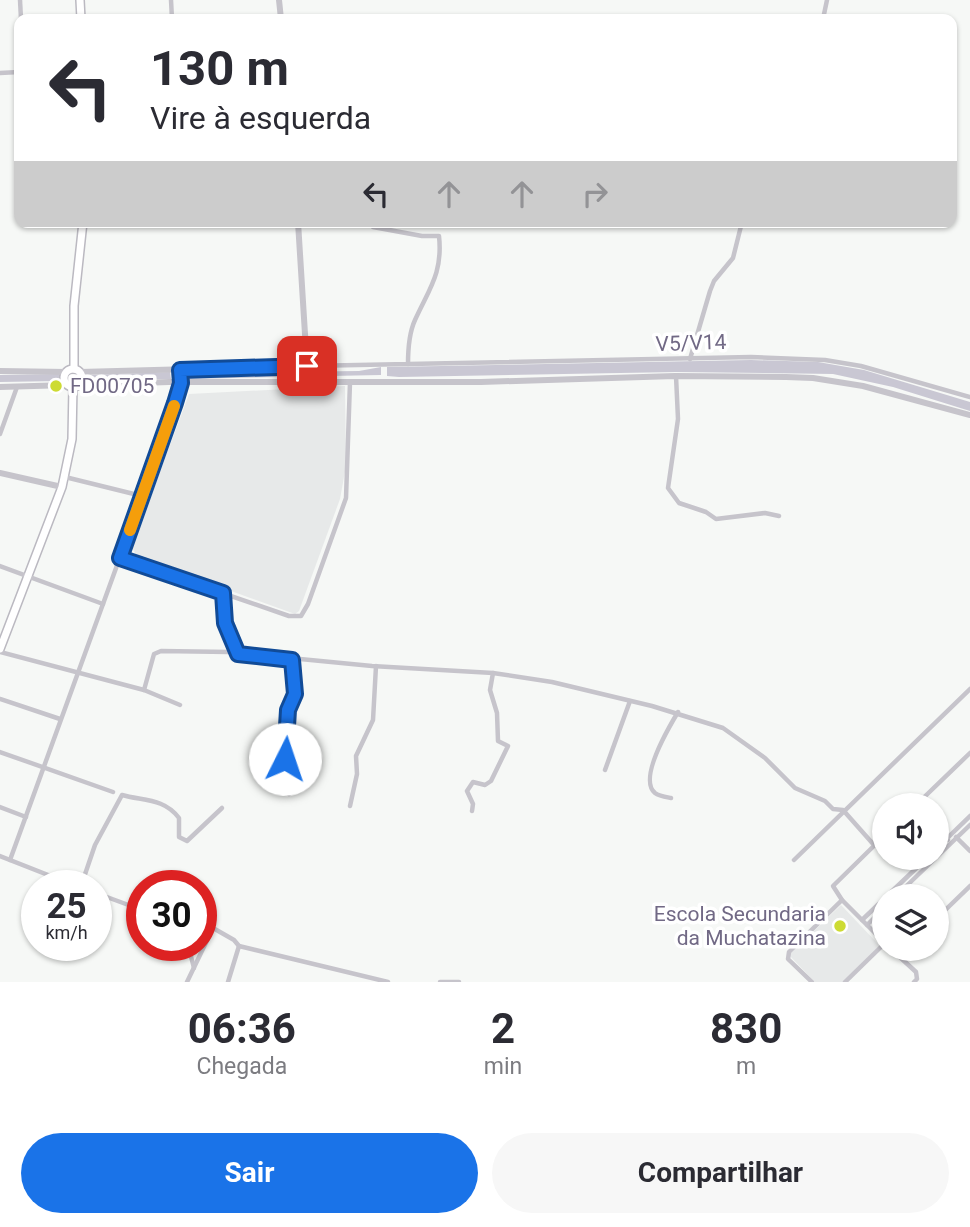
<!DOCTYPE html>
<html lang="pt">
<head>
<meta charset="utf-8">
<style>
  body { margin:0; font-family:Roboto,sans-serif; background:#f7f7f7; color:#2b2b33; height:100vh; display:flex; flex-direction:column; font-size:26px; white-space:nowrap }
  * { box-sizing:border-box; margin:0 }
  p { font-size:23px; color:#7c7c81 }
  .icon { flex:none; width:38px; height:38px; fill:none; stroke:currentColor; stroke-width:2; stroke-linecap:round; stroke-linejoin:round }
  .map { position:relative; height:982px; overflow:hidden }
  .sheet { display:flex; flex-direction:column; background:#fff; flex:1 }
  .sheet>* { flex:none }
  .top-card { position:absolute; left:14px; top:14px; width:943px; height:214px; border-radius:14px; box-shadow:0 2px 5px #0004; background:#fff; color:#2b2b33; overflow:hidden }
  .controls { position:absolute; left:872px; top:793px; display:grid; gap:14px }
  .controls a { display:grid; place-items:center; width:77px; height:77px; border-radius:50%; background:#fff; box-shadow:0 2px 5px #0004; font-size:35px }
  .speed { position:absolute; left:21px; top:870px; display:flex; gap:14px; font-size:35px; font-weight:700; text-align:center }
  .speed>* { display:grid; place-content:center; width:91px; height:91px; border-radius:50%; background:#fff; box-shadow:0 2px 5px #0004; line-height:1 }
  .speed small { font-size:18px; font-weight:400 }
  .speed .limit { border:10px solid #d22; background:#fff; color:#111 }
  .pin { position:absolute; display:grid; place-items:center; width:60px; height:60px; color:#fff; margin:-30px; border-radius:14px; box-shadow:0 4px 10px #0006 }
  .me { position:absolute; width:77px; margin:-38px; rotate:4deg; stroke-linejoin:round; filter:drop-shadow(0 0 5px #0008) }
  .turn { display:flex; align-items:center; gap:24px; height:147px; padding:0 21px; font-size:32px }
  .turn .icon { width:91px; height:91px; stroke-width:2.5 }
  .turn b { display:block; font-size:49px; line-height:60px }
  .lanes { display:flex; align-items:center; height:66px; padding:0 21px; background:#0003; justify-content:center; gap:35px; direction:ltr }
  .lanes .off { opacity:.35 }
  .eta { display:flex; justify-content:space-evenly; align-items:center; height:119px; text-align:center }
  .eta b { font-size:42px; font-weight:700; line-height:49px }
  .button { display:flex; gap:14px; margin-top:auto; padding:14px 21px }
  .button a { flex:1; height:80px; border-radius:42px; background:#1a73e8; color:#fff; font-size:28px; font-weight:700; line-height:80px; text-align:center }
  .button a+a { background:#f7f7f7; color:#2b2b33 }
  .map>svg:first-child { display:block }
  .built { fill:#e7e9e9 }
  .water { fill:#c9c7d3 }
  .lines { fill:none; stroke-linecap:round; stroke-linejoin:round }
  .secondary-casing { stroke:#bbb9c1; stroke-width:10 }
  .minor { stroke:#c6c4cb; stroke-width:4.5 }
  .tertiary { stroke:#c6c4cb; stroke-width:6 }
  .secondary { stroke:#fff; stroke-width:7 }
  .route-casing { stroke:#114b97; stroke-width:18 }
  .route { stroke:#1a73e8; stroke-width:12 }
  .slow { stroke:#f59e0b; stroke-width:12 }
  .poi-dot { fill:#cddb33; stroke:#fff; stroke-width:2.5 }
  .labels { text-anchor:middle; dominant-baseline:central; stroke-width:7; stroke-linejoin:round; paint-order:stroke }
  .street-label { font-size:21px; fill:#716985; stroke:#fff }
  .poi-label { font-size:21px; fill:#716985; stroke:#fff; text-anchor:start }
</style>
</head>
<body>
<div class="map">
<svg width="970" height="982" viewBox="0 0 970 982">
  <rect width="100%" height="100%" fill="#f6f8f6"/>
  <g class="built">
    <path d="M345,386L346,466L340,499L299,611L295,614L137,557L132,547L189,394Z"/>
    <path d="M841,905L880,946L843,982H815L789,955Z"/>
  </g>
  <g class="water">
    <path d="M751,360L818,362L864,370L970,402V411L893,387L833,374L676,372L399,377L387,376V367Z"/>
    <path d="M381,367V375L187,379V373L359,371Z"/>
    <path d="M170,372L171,379L88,380L87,375Z"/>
    <path d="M60,374V381L0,382V375Z"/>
  </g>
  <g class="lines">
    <defs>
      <g id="secondary">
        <path d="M80,0L81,19"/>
        <path d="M74,369V306L83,222"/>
        <circle cx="73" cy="378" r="9"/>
        <path d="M0,649L62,487L72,439L73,386"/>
      </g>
    </defs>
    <use href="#secondary" class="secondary-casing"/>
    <g class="minor">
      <path d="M20,0L21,19"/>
      <path d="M171,0L172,19"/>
      <path d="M823,19L827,0"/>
      <path d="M0,73L19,72"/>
      <path d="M690,359L710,291L714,281L733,258L742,222"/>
      <path d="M408,364L751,357L825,360L861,366L970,397"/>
      <path d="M307,366L408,364C408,349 409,333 415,320C429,289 443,273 439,236H422L373,227"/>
      <path d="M676,376L678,419L668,488L679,503L706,512L716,519L765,513L779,516"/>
      <path d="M0,434L17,387"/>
      <path d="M65,477L142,496"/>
      <path d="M120,558L289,616H301L308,604L346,498L350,382"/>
      <path d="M0,566L103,604"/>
      <path d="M223,593L225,623L238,654"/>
      <path d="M0,652L144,690L180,705"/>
      <path d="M144,690L154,654L161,651L229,652L372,666L493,673L552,682L652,706L723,728L765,758L795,788L825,801L833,809L843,810L874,845"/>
      <path d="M0,699L60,719"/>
      <path d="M0,752L113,792"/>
      <path d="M605,770L630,701"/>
      <path d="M289,794L284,787L288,710L295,694L292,660"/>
      <path d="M671,798C666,797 659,796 655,793C638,779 669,727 678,712"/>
      <path d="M916,805L970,753"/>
      <path d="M350,806L357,774L356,756L373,720L376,666"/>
      <path d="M0,807L26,817"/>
      <path d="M472,811L473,804L467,791L473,782L485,785L491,781L508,746L498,741L497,713L490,690L493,673"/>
      <path d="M936,828L948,840"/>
      <path d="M884,836L833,886L842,900L884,942"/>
      <path d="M956,837L970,851"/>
      <path d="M936,849L970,816"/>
      <path d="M0,856L76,886"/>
      <path d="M10,860L172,414L181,383L180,370"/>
      <path d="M794,860L970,689"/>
      <path d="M81,886L95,845L122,795C143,801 164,798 179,818V837L187,841L222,808"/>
      <path d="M96,893L142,910"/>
      <path d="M887,896L927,858"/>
      <path d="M896,896L970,825"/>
      <path d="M936,919L970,886"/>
      <path d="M862,920L884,899"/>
      <path d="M867,925L884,908"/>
      <path d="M188,945L194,968"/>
      <path d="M890,948L916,972L917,979L914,982"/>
      <path d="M898,956L906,948"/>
      <path d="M187,982L213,928L234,940L239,946L388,982"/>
      <path d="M228,982L239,946"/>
      <path d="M440,982H459"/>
      <path d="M812,982L788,959L789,952L842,900"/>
      <path d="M845,982L884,944"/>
    </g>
    <g class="tertiary">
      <path d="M279,0L281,19"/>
      <path d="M0,371L67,372"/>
      <path d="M80,372L307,366L298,222"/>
      <path d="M78,385L169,382H481L675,376L786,377L813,378L863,386L970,415"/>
      <path d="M0,387L68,385"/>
      <path d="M0,473L62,487"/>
    </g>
    <use href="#secondary" class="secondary"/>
  </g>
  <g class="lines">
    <defs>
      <path id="route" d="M285,759L288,710L295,694L292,660L238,654L225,623L223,593L120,558L175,403L181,383L180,370L307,366"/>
    </defs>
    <use href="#route" class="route-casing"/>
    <use href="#route" class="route"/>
    <path class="slow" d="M130,530L174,406"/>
  </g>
  <g class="poi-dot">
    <circle cx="56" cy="386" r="7"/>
    <circle cx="840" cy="926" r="7"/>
  </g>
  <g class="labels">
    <g class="street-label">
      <text transform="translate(691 343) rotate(-2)">V5/V14</text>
    </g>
    <g class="poi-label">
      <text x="70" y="386">FD00705</text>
      <text x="826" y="914" text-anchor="end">Escola Secundaria<tspan x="826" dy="24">da Muchatazina</tspan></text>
    </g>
  </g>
</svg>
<div class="controls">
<a><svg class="icon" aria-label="sound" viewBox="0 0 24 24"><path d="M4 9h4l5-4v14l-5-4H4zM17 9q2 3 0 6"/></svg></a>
<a><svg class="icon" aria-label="layers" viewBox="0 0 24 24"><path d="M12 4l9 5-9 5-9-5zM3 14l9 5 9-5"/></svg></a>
</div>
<div class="speed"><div>25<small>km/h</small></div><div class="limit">30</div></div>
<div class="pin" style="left:307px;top:366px;background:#d93025"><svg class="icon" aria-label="arrive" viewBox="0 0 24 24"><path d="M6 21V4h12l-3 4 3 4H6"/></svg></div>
<svg class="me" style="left:285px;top:759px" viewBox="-20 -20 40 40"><circle r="19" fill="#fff"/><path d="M0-13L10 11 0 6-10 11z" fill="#1a73e8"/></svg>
<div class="top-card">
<div class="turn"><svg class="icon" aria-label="left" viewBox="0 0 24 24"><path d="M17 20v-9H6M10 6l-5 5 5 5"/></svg><div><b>130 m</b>Vire à esquerda</div></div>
<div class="lanes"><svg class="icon" aria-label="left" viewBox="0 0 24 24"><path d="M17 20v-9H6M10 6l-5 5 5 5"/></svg><svg class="icon off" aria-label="ahead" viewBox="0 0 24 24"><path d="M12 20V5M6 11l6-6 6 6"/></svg><svg class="icon off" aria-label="ahead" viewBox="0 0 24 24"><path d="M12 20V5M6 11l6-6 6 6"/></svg><svg class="icon off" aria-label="right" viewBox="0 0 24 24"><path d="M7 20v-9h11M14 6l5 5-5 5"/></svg></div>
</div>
</div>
<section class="sheet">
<div class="eta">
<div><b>06:36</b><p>Chegada</p></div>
<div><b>2</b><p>min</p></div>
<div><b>830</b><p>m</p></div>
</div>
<div class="button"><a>Sair</a><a>Compartilhar</a></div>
</section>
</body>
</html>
